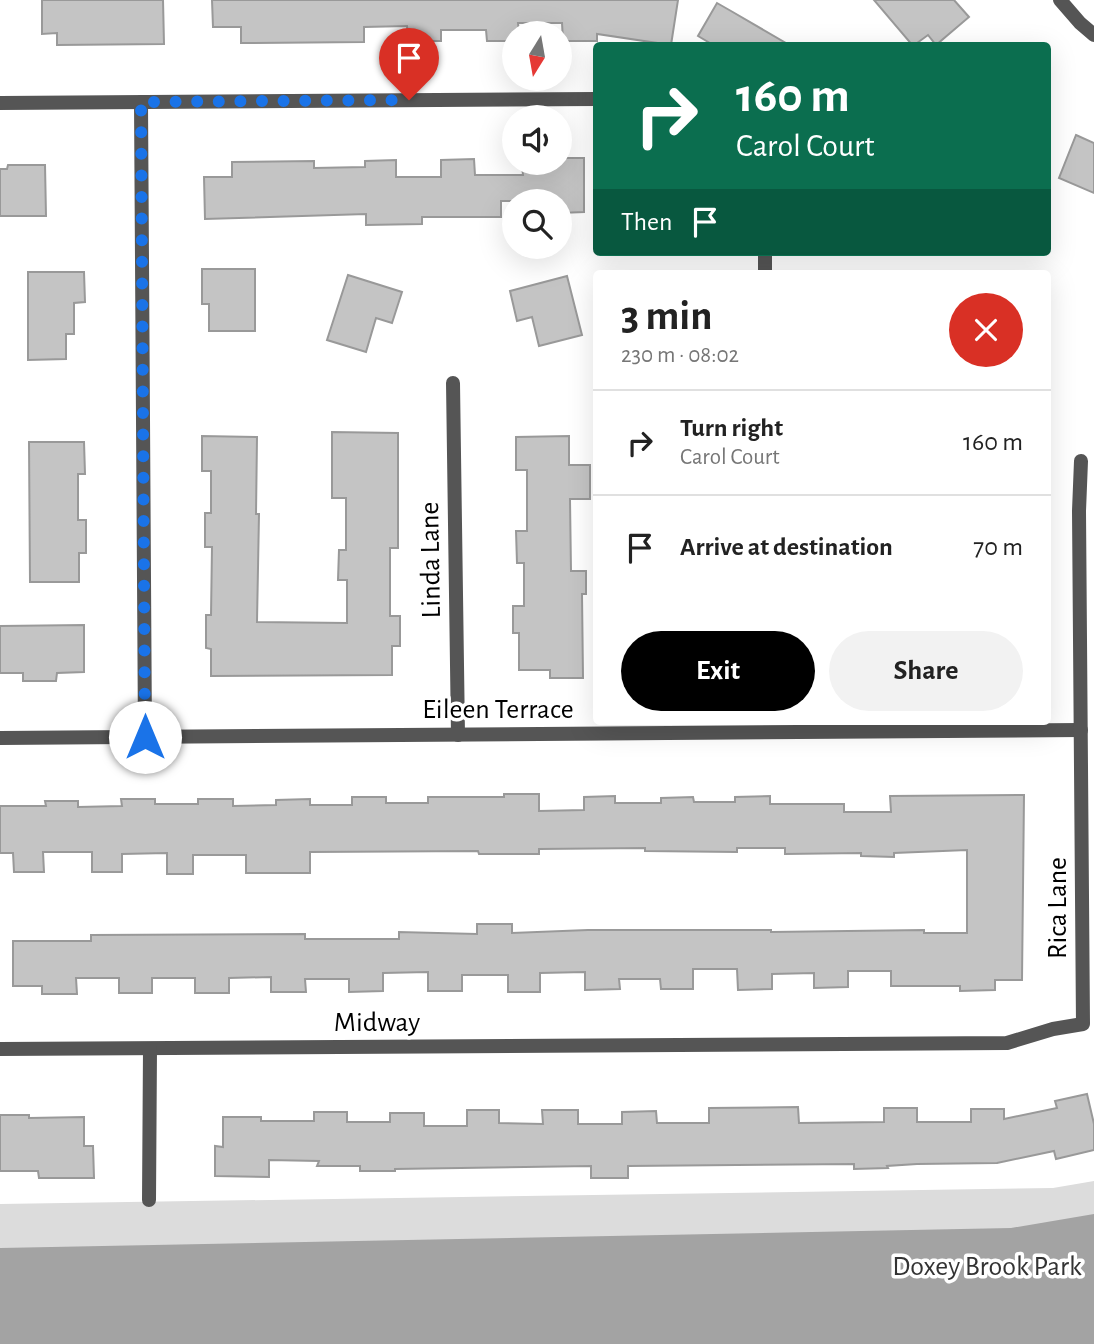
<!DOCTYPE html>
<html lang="en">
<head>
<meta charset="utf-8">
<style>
  body { margin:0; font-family:"Alegreya Sans",sans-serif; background:#f2f2f2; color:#222; height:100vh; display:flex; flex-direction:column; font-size:26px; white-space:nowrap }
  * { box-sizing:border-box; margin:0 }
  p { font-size:23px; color:#767676 }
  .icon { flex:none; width:38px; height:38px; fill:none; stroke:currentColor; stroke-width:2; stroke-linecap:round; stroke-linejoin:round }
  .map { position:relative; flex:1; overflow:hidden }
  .side { position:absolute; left:593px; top:270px; width:458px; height:455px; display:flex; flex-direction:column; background:#fff; border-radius:7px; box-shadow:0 7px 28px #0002 }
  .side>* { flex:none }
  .banner { position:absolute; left:593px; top:42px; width:458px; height:214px; border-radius:7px; box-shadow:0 7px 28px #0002; background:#0b6e4f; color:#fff; overflow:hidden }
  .needle { width:46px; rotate:191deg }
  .fabs { position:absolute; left:502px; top:21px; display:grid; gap:14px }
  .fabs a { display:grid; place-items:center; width:70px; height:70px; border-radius:50%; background:#fff; box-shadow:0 7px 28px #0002; font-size:35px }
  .pin { position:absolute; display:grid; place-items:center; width:60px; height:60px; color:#fff; margin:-72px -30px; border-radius:50% 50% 50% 0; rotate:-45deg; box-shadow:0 0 7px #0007 }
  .pin .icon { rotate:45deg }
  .me { position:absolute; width:77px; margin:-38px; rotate:0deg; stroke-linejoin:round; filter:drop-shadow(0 0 5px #0008) }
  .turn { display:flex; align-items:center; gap:24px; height:147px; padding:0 28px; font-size:32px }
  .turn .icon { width:91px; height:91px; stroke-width:2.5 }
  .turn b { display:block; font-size:49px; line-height:60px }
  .then { display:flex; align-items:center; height:66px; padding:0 28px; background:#0003; gap:14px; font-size:26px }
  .round { display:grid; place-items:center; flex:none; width:74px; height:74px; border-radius:37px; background:#f2f2f2 }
  .headline { display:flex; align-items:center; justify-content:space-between; height:119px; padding:0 28px }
  h1 { font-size:42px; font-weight:600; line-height:52px }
  .cta { display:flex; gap:14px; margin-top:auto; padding:14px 28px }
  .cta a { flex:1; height:80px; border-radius:42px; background:#000; color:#fff; font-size:28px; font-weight:600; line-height:80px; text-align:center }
  .cta a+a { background:#f2f2f2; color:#222 }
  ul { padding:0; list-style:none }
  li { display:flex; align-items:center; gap:21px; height:105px; padding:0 28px; border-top:2px solid #e0e0e0 }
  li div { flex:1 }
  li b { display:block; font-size:26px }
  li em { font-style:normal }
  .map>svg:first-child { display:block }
  .green { fill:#dcdcdc }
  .water { fill:#a3a3a3 }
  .building { fill:#c4c4c4; stroke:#999; stroke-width:2 }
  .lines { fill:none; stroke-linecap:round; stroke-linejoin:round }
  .street { stroke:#555; stroke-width:14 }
  .route { stroke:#1a73e8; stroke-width:12; stroke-dasharray:0 21.6 }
  .labels { text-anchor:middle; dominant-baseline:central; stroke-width:7; stroke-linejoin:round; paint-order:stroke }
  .street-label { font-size:28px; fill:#000; stroke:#fff }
  .park-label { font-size:28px; fill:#333; stroke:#fff }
</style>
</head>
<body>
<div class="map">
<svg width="1094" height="1344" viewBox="0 0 1094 1344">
  <rect width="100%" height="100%" fill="#fff"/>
  <path class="green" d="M1094,1181V1344H0V1204L1053,1188Z"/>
  <path class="water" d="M1094,1214V1344H0V1248L1011,1228Z"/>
  <g class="building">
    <path d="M42,0H163L164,44L57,45V33L42,34Z"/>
    <path d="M212,0H678L671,45L597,34V41H563L562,23H518L519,33H514V41H487L486,30H441V41H408L407,26L364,27V42L241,43V27H213Z"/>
    <path d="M874,0H954L969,17L936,45L928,35L913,46Z"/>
    <path d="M717,3L731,11L791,46H715L698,36Z"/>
    <path d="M1076,135L1094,143V193L1059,178Z"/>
    <path d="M560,158H584V212L560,213V201H501V217H422V224L366,225V214L205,219L204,177H232V162L314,161V168L365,167V161L396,160V177H441V160L474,159L475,175H523L522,166H550V163H560Z"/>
    <path d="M8,165H45L46,216H0V169H7Z"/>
    <path d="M202,269H255V331H209V304H202Z"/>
    <path d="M28,272H84L85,302L74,303V334H66V359L28,360Z"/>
    <path d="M348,275L402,292L392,323L376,318L366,352L327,340Z"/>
    <path d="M567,276L582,335L539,346L532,317L517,321L510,291Z"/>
    <path d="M332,432L398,433V548H390V616H400V646H392V675L211,676V649L206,648V615H211L212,547H205V513H211V471H202V436L257,437L256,514H259L257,622L347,623V580H338L339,550H346V498H332Z"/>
    <path d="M569,436V465H590V499H570L571,571H586V594H582L583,678H550V670H519V633H513V606H524V563H517L516,531H527V470H516V437Z"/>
    <path d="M29,442H84L85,474H78V520H86V553H79V582H30Z"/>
    <path d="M84,625V672L57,673L56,681H23V673H0V626Z"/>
    <path d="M504,794H539V811L584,810V797L615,796V803H661V798L693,797L694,802H735V797L770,796V804H844V812H891L890,796L1024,795L1022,980H995V990L960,991V986H891V971H848V987L814,988V973L772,974V989L738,990L737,969H693V989H661L660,979H619L620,989L585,990V972L540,973V992H508V975H462V991H428V972L383,973V991L349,992V979H305L306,992H271V977L229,978V993H195V978H152V993H119V978H76L77,994H42V986H13V941H91V935L305,934V939H399V932L477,934V924H512V933L588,930H771V932L924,930V933H967V850L894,853V857L861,856V853L785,854V848H737V852L645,851V848L539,849V854H479L478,851L310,852V873H246V855H193V874H167V853L122,854V872H92V852H43L44,872H14L13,853H0V806H46L45,801H78V807L122,806L121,799H155V804H198V799H233V806L276,805V800L310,799V805H352V797H386V803H428V797H504Z"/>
    <path d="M1087,1094L1094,1124V1150L1056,1159L1054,1151L997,1163L917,1164L887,1166L888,1168L854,1169V1164L628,1166V1178H591V1166L395,1169V1171H360V1166H317L319,1161L269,1160V1177L215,1176V1146L223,1147V1117H261V1121H314V1112H347V1122H390V1113H424V1126H467V1110H499V1123L543,1124L542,1110H578V1124H622V1112L656,1111L657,1123H709V1108L798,1107L799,1123L884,1122V1108H917V1122H971V1109H1004V1119L1057,1108L1055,1101Z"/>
    <path d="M0,1115H29V1118L84,1117V1146H93L94,1178H39L38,1171H0Z"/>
  </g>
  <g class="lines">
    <g class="street">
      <path d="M1060,0L1080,23L1094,35"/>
      <path d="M141,102L145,737"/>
      <path d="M0,103L597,99"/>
      <path d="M765,252V273"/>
      <path d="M453,383L458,735"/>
      <path d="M0,738L1081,730"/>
      <path d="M0,1049L1007,1043L1053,1029L1083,1024L1079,511L1081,461"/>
      <path d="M149,1200L150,1049"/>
    </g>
  </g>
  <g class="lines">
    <path class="route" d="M145,737L141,102L409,100"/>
  </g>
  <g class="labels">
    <g class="street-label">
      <text transform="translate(431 560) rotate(-91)">Linda Lane</text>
      <text x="498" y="710">Eileen Terrace</text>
      <text transform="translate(1058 908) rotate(-90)">Rica Lane</text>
      <text x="377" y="1023">Midway</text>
    </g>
    <g class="park-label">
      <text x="987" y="1267">Doxey Brook Park</text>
    </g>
  </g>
</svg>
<div class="fabs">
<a><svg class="needle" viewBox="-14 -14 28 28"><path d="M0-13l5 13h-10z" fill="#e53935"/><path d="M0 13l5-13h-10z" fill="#767676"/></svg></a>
<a><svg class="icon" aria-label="sound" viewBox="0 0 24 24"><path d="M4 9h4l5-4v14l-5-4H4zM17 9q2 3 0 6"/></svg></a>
<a><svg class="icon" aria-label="search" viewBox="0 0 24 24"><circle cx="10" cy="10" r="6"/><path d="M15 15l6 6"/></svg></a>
</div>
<div class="pin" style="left:409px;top:100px;background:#d93025"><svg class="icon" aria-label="arrive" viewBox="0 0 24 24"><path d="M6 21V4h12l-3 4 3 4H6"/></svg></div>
<svg class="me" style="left:145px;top:737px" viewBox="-20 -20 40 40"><circle r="19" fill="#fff"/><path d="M0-13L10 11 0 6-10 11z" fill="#1a73e8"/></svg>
<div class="banner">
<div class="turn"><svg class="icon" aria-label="right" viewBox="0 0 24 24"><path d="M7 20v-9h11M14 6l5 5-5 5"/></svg><div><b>160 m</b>Carol Court</div></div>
<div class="then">Then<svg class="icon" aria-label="arrive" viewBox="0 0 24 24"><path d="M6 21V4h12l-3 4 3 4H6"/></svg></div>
</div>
<section class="side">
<div class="headline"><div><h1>3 min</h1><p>230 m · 08:02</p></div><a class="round" style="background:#d93025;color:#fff"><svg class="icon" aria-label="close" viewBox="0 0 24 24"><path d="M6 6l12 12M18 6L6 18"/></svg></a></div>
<ul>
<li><svg class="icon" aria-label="right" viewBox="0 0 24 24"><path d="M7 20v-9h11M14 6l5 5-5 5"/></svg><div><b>Turn right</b><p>Carol Court</p></div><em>160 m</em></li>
<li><svg class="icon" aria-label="arrive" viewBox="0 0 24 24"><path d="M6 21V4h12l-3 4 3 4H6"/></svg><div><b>Arrive at destination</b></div><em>70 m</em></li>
</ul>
<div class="cta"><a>Exit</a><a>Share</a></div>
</section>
</div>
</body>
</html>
